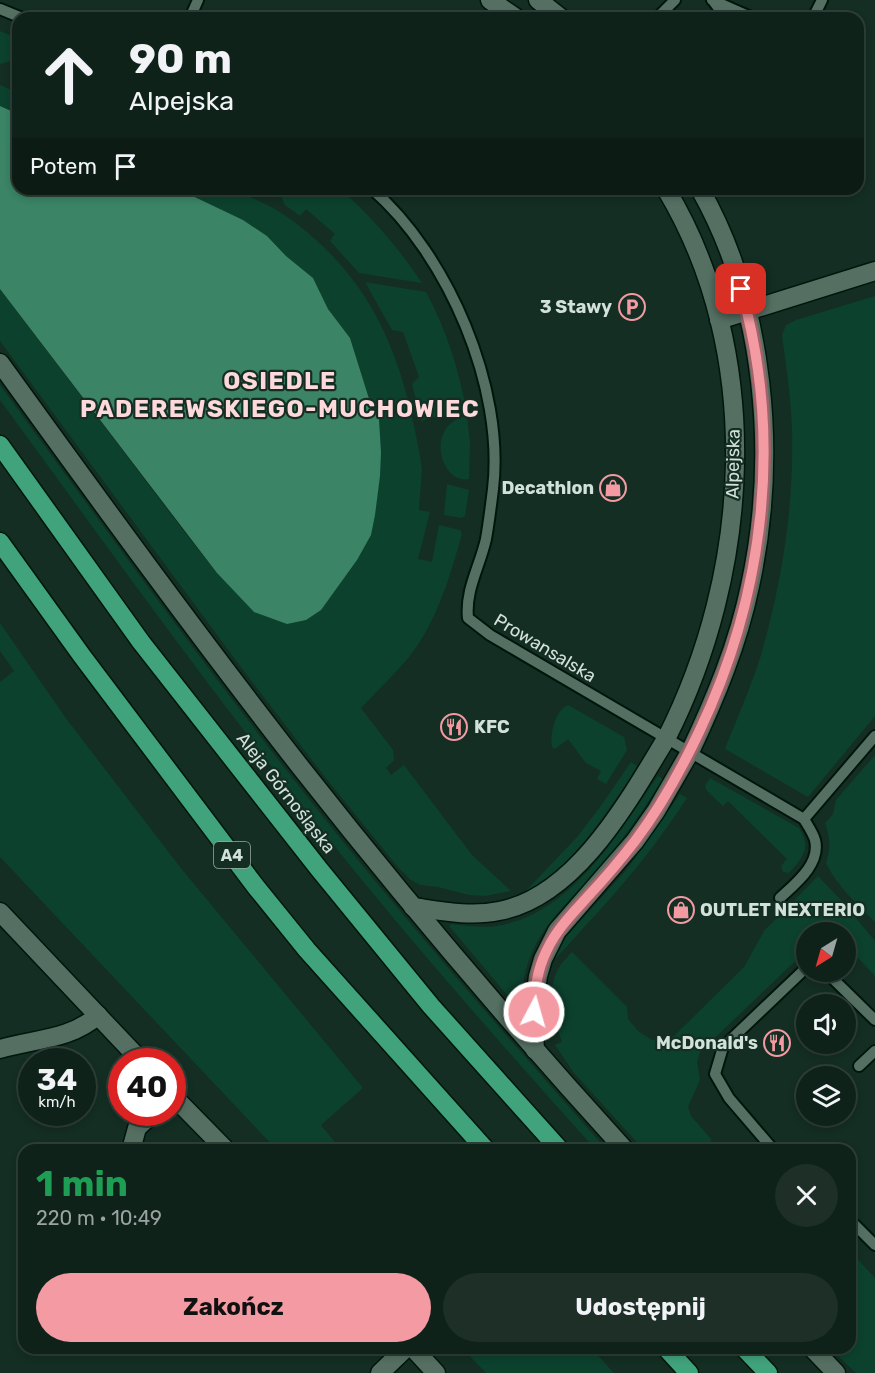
<!DOCTYPE html>
<html lang="pl">
<head>
<meta charset="utf-8">
<style>
  body { margin:0; font-family:Rubik,sans-serif; background:#1d2f27; color:#f1f3f6; height:100vh; display:flex; flex-direction:column; font-size:22px; white-space:nowrap }
  * { box-sizing:border-box; margin:0 }
  p { font-size:20px; color:#9ba4a2 }
  .icon { flex:none; width:33px; height:33px; fill:none; stroke:currentColor; stroke-width:2; stroke-linecap:round; stroke-linejoin:round }
  .map { position:relative; flex:1; overflow:hidden }
  .side { position:absolute; left:18px; top:1144px; width:838px; height:210px; display:flex; flex-direction:column; background:#0f221a; border-radius:18px; box-shadow:0 3px 9px #0003,0 0 0 2px #2f3f39 }
  .side>* { flex:none }
  .top-card { position:absolute; left:12px; top:12px; width:852px; height:183px; border-radius:18px; box-shadow:0 3px 9px #0003,0 0 0 2px #2f3f39; background:#0f221a; color:#f1f3f6; overflow:hidden }
  .needle { width:39px; rotate:217deg }
  .fabs { position:absolute; left:796px; top:922px; display:grid; gap:12px }
  .fabs a { display:grid; place-items:center; width:60px; height:60px; border-radius:50%; background:#0f221a; box-shadow:0 3px 9px #0003,0 0 0 2px #2f3f39; font-size:30px }
  .speed { position:absolute; left:18px; top:1048px; display:flex; gap:12px; font-size:30px; font-weight:700; text-align:center }
  .speed>* { display:grid; place-content:center; width:78px; height:78px; border-radius:50%; background:#0f221a; box-shadow:0 3px 9px #0003,0 0 0 2px #2f3f39; line-height:1 }
  .speed small { font-size:15px; font-weight:400 }
  .speed .limit { border:9px solid #d22; background:#fff; color:#111 }
  .pin { position:absolute; display:grid; place-items:center; width:51px; height:51px; color:#fff; margin:-26px; border-radius:12px; box-shadow:0 3px 9px #0006 }
  .me { position:absolute; width:66px; margin:-33px; rotate:6deg; stroke-linejoin:round; filter:drop-shadow(0 0 4px #0008) }
  .turn { display:flex; align-items:center; gap:21px; height:126px; padding:0 18px; font-size:27px }
  .turn .icon { width:78px; height:78px; stroke-width:2.5 }
  .turn b { display:block; font-size:42px; line-height:51px }
  .then { display:flex; align-items:center; height:57px; padding:0 18px; background:#0003; gap:12px; font-size:22px }
  .round { display:grid; place-items:center; flex:none; width:63px; height:63px; border-radius:32px; background:#1d2f27 }
  .headline { display:flex; align-items:center; justify-content:space-between; height:102px; padding:0 18px }
  h1 { font-size:36px; font-weight:700; line-height:45px; color:#1e9e55 }
  .action { display:flex; gap:12px; margin-top:auto; padding:12px 18px }
  .action a { flex:1; height:69px; border-radius:36px; background:#f49aa2; color:#111; font-size:24px; font-weight:700; line-height:69px; text-align:center }
  .action a+a { background:#1d2f27; color:#f1f3f6 }
  .map>svg:first-child { display:block }
  .green { fill:#0c412e }
  .water { fill:#3b8466 }
  .lines { fill:none; stroke-linecap:round; stroke-linejoin:round }
  .service-casing { stroke:#00160c; stroke-width:14 }
  .minor-casing { stroke:#00160c; stroke-width:21 }
  .tertiary-casing { stroke:#00160c; stroke-width:21 }
  .motorway-casing { stroke:#00160c; stroke-width:21 }
  .service { stroke:#557063; stroke-width:10 }
  .minor { stroke:#557063; stroke-width:18 }
  .tertiary { stroke:#557063; stroke-width:18 }
  .motorway { stroke:#40a37c; stroke-width:18 }
  .route-casing { stroke:#9f6469; stroke-width:15 }
  .route { stroke:#f49aa2; stroke-width:10 }
  .labels { text-anchor:middle; dominant-baseline:central; stroke-width:4.5; stroke-linejoin:round; paint-order:stroke }
  .shield { fill:#142e23; stroke:#99aba3; stroke-width:1.5 }
  .shield-label { font-size:16px; font-weight:bold; fill:#d2e1da }
  .poi-label { font-size:18px; font-weight:bold; fill:#d2e1da; stroke:#142e23; text-anchor:end }
  .street-label { font-size:18px; fill:#d2e1da; stroke:#142e23 }
  .district-label { font-size:24px; font-weight:bold; letter-spacing:1.5px; fill:#fdd9db; stroke:#142e23 }
</style>
</head>
<body>
<div class="map">
<svg width="875" height="1373" viewBox="0 0 875 1373">
  <rect width="100%" height="100%" fill="#142e23"/>
  <g class="green">
    <path d="M0,31L18,39V59L0,64Z"/>
    <path d="M0,85L18,93V114L0,106Z"/>
    <path d="M178,189C194,189 218,186 233,189C239,190 245,194 250,197C267,204 282,212 297,224C376,285 403,360 420,456L422,469L419,510L430,512L418,559L432,562L439,525L460,530L462,534C450,576 437,622 409,657C394,675 377,691 361,708L393,750L394,760L386,768L391,775L404,765L472,855L511,891L485,896L469,895L438,887L420,885L411,880L397,866L325,777L237,662L0,341V289L182,529L217,573L254,612L381,452L379,419L371,405L350,338L328,309L313,278L286,256L267,236L243,220Z"/>
    <path d="M278,189H340C373,218 397,246 422,283L359,273L330,241L335,234L306,209L300,216L285,205Z"/>
    <path d="M365,282L426,292C446,329 458,367 466,408L421,421L412,384L419,377L403,332L392,330Z"/>
    <path d="M875,296V716L808,797L725,749C737,718 751,687 761,655C782,582 794,507 792,430C791,398 786,366 782,335L786,325L796,320Z"/>
    <path d="M0,385C110,535 219,687 336,833C423,941 515,1046 607,1150H596C518,1063 440,975 366,885C237,728 119,563 0,400Z"/>
    <path d="M467,416L470,443L469,479C440,485 424,424 467,416Z"/>
    <path d="M447,484L469,490L465,516L462,518L444,515Z"/>
    <path d="M0,623L65,717L180,867L363,1088L321,1125L341,1150H277L0,857V682L14,671L0,651Z"/>
    <path d="M568,705L624,737L627,750L606,784L597,779L601,771L586,763L568,739L555,749L552,747C550,733 555,711 568,705Z"/>
    <path d="M875,755V922C857,904 837,886 826,863C831,848 830,837 825,823L833,814L836,800Z"/>
    <path d="M631,762L637,766L630,778C600,822 569,870 522,895L578,836L600,807Z"/>
    <path d="M658,776L663,779C644,808 626,836 604,862C561,914 524,932 521,1007L518,1008L449,926L452,924C467,926 482,928 497,926C572,914 619,832 658,776Z"/>
    <path d="M710,778L799,828C812,847 803,858 789,873L783,872L781,866L787,859L728,801L723,806L707,791L705,786Z"/>
    <path d="M680,794L687,798C657,844 623,886 585,926C575,937 564,951 553,960L565,938L628,868Z"/>
    <path d="M818,876L839,898L875,941V976L846,945V933H807V953L790,966L700,1052L697,1062L700,1080L688,1107L691,1116L711,1139L710,1150H644L574,1073L555,1045L562,1042C554,1020 545,988 560,966C563,961 568,956 572,952L627,1007L628,1019L638,1031L652,1040L671,1039L744,967L764,931Z"/>
    <path d="M851,1252L875,1278V1373H856L831,1349L850,1348Z"/>
    <path d="M463,1349H592L614,1373H486Z"/>
  </g>
  <path class="water" d="M0,106L18,114V189H178L243,220L267,236L286,256L313,278L328,309L350,338L371,405L379,419L381,452L380,476L375,515L371,535L357,560L321,610L306,620L287,624L254,612L217,573L0,289Z"/>
  <g class="lines">
    <defs>
      <g id="service">
        <path d="M712,0L753,18"/>
        <path d="M714,2L726,18"/>
        <path d="M0,9L22,18"/>
        <path d="M190,18L198,0"/>
        <path d="M657,18L675,0"/>
        <path d="M813,18L822,0"/>
        <path d="M372,189C448,255 505,388 493,489C491,505 489,522 486,539C480,566 465,590 468,618L490,635L804,819C808,826 813,833 815,840C821,864 795,884 780,898"/>
        <path d="M804,819L875,736"/>
        <path d="M826,972L875,1020"/>
        <path d="M859,1066L875,1051"/>
        <path d="M771,1147L729,1098L715,1074L723,1047L807,967"/>
        <path d="M850,1220L875,1245"/>
      </g>
      <g id="minor">
        <path d="M490,0L516,18"/>
        <path d="M538,0L561,18"/>
        <path d="M719,320L875,271"/>
        <path d="M666,739C751,572 765,354 666,189"/>
        <path d="M690,752C715,699 738,644 750,586C778,457 766,306 700,189"/>
        <path d="M0,912L142,1062"/>
        <path d="M0,1049C33,1039 71,1040 98,1015"/>
        <path d="M172,1095L226,1150"/>
        <path d="M131,1150L137,1128L153,1113"/>
        <path d="M413,1348L436,1373"/>
        <path d="M380,1373L406,1348"/>
      </g>
      <g id="tertiary">
        <path d="M0,363C99,500 198,636 302,769C405,900 513,1027 625,1150"/>
        <path d="M413,907C441,911 471,917 499,911C576,897 629,800 666,739"/>
        <path d="M535,1050L533,1012L538,976L543,959L557,931L635,841L656,811L690,752"/>
        <path d="M812,1348L836,1373"/>
      </g>
      <g id="motorway">
        <path d="M0,445L141,642L319,869L431,1006L560,1150"/>
        <path d="M0,542L82,656L256,887L307,950L486,1150"/>
        <path d="M666,1348L689,1373"/>
        <path d="M744,1348L768,1373"/>
      </g>
    </defs>
    <use href="#service" class="service-casing"/>
    <use href="#minor" class="minor-casing"/>
    <use href="#tertiary" class="tertiary-casing"/>
    <use href="#motorway" class="motorway-casing"/>
    <use href="#service" class="service"/>
    <use href="#minor" class="minor"/>
    <use href="#tertiary" class="tertiary"/>
    <use href="#motorway" class="motorway"/>
  </g>
  <g class="lines">
    <defs>
      <path id="route" d="M534,1012C535,994 536,976 543,959C553,932 572,914 591,893C606,877 621,859 635,841C660,808 681,770 699,732C765,594 783,437 741,289"/>
    </defs>
    <use href="#route" class="route-casing"/>
    <use href="#route" class="route"/>
  </g>
  <defs>
    <symbol id="parking-ring" viewBox="-11 -11 22 22"><circle r="9.5" fill="#142e23" stroke="#f49aa2" stroke-width="1.5"/><path d="M-3.5-5.5H1a3.5 3.5 0 0 1 0 7H-1V5.5H-3.5ZM-1-3.4V-.6H.8a1.4 1.4 0 0 0 0-2.8Z" fill="#f49aa2"/></symbol>
    <symbol id="shop-ring" viewBox="-11 -11 22 22"><circle r="9.5" fill="#142e23" stroke="#f49aa2" stroke-width="1.5"/><path d="M-5-2.5h2.3a2.7 3.5 0 0 1 5.4 0H5L5.5 6h-11ZM-1.5-2.5h3a1.5 2.3 0 0 0-3 0Z" fill="#f49aa2"/></symbol>
    <symbol id="restaurant-ring" viewBox="-11 -11 22 22"><circle r="9.5" fill="#142e23" stroke="#f49aa2" stroke-width="1.5"/><path d="M-5-6h1v4h1v-4h1v4h1v-4h1v5L-1.5 .5V6h-2V.5L-5-1ZM5-6V6H3V1.5H1.5Q1.5-4 5-6Z" fill="#f49aa2"/></symbol>
  </defs>
  <g fill-rule="evenodd">
    <use href="#parking-ring" x="617" y="292" width="30" height="30"/>
    <use href="#shop-ring" x="598" y="473" width="30" height="30"/>
    <use href="#restaurant-ring" x="439" y="712" width="30" height="30"/>
    <use href="#shop-ring" x="666" y="895" width="30" height="30"/>
    <use href="#restaurant-ring" x="762" y="1028" width="30" height="30"/>
  </g>
  <g class="labels">
    <rect class="shield" x="214" y="842" width="36" height="26" rx="4.5"/>
    <g class="shield-label">
      <text x="232" y="855">A4</text>
    </g>
    <g class="poi-label">
      <text x="612" y="307">3 Stawy</text>
      <text x="594" y="488">Decathlon</text>
      <text x="474" y="727" text-anchor="start">KFC</text>
      <text x="700" y="910" text-anchor="start">OUTLET NEXTERIO</text>
      <text x="758" y="1043">McDonald's</text>
    </g>
    <g class="street-label">
      <text transform="translate(733 464) rotate(-89)">Alpejska</text>
      <text transform="translate(545 648) rotate(31)">Prowansalska</text>
      <text transform="translate(286 793) rotate(52)">Aleja Górnośląska</text>
    </g>
    <g class="district-label">
      <text x="280" y="381">OSIEDLE<tspan x="280" dy="28">PADEREWSKIEGO-MUCHOWIEC</tspan></text>
    </g>
  </g>
</svg>
<div class="fabs">
<a><svg class="needle" viewBox="-14 -14 28 28"><path d="M0-13l5 13h-10z" fill="#e53935"/><path d="M0 13l5-13h-10z" fill="#9ba4a2"/></svg></a>
<a><svg class="icon" aria-label="sound" viewBox="0 0 24 24"><path d="M4 9h4l5-4v14l-5-4H4zM17 9q2 3 0 6"/></svg></a>
<a><svg class="icon" aria-label="layers" viewBox="0 0 24 24"><path d="M12 4l9 5-9 5-9-5zM3 14l9 5 9-5"/></svg></a>
</div>
<div class="speed"><div>34<small>km/h</small></div><div class="limit">40</div></div>
<div class="pin" style="left:741px;top:289px;background:#d93025"><svg class="icon" aria-label="arrive" viewBox="0 0 24 24"><path d="M6 21V4h12l-3 4 3 4H6"/></svg></div>
<svg class="me" style="left:534px;top:1012px" viewBox="-20 -20 40 40"><circle r="17" fill="#f49aa2" stroke="#fff" stroke-width="3"/><path d="M0-11L8 9 0 5-8 9z" fill="#fff"/></svg>
<div class="top-card">
<div class="turn"><svg class="icon" aria-label="ahead" viewBox="0 0 24 24"><path d="M12 20V5M6 11l6-6 6 6"/></svg><div><b>90 m</b>Alpejska</div></div>
<div class="then">Potem<svg class="icon" aria-label="arrive" viewBox="0 0 24 24"><path d="M6 21V4h12l-3 4 3 4H6"/></svg></div>
</div>
<section class="side">
<div class="headline"><div><h1>1 min</h1><p>220 m · 10:49</p></div><a class="round"><svg class="icon" aria-label="close" viewBox="0 0 24 24"><path d="M6 6l12 12M18 6L6 18"/></svg></a></div>
<div class="action"><a>Zakończ</a><a>Udostępnij</a></div>
</section>
</div>
</body>
</html>
